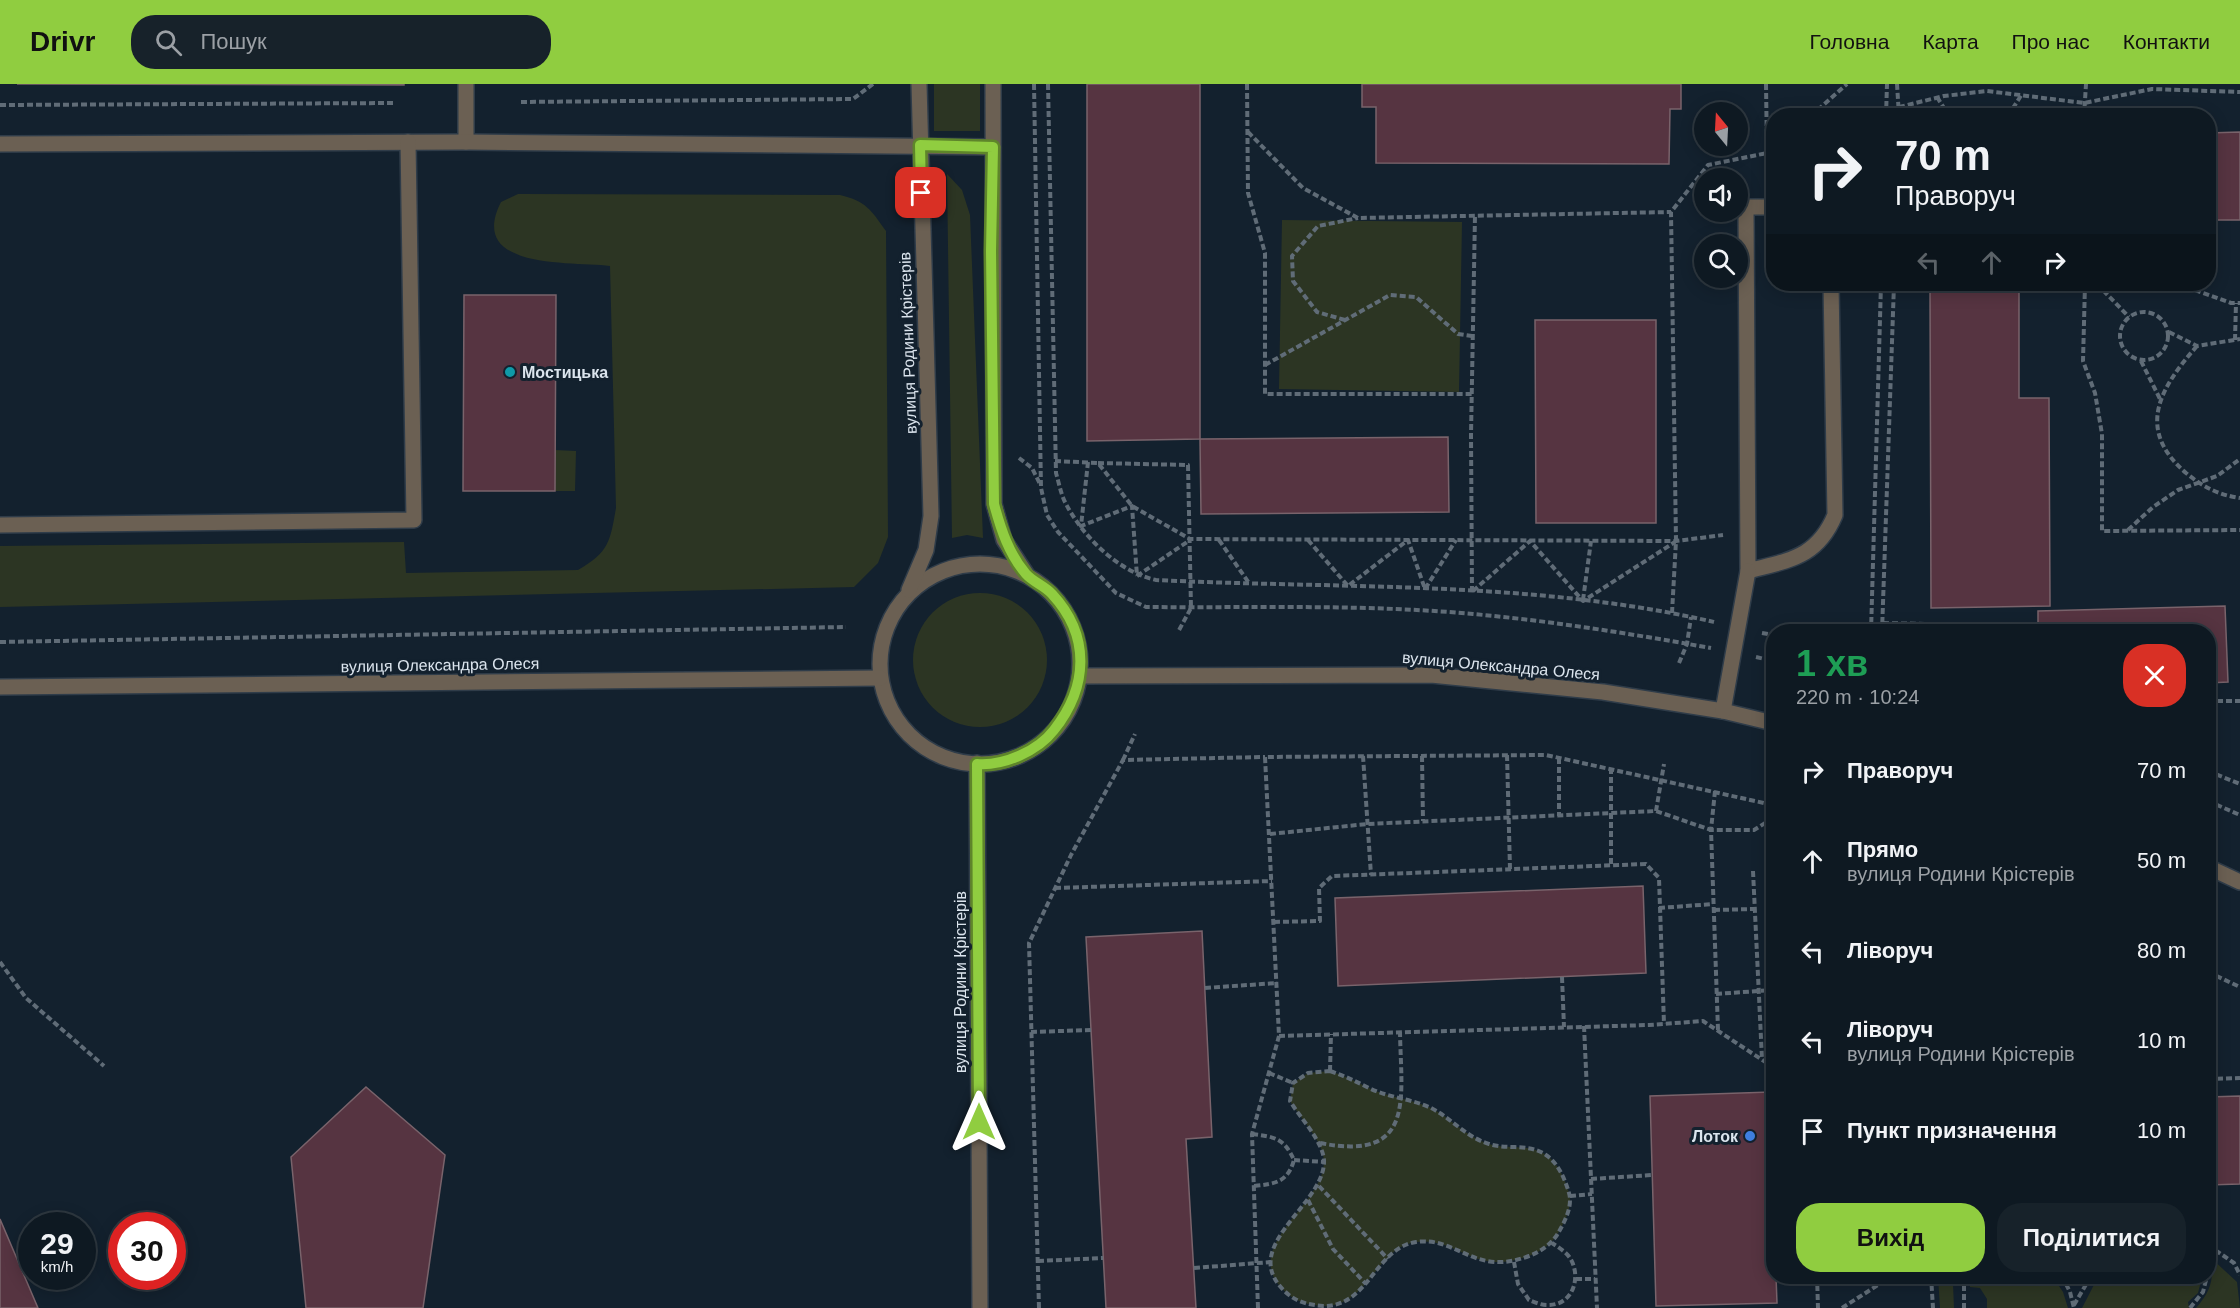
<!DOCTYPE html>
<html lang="uk">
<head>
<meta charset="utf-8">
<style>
  body { margin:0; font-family:Arial,sans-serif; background:#17222a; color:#f1f3f6; height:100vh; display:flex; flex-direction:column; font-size:22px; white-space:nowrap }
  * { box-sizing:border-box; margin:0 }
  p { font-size:20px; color:#9ba0a5 }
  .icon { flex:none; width:33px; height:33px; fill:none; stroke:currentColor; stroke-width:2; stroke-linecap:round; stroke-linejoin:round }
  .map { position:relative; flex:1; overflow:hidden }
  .drawer { position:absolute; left:1766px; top:540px; width:450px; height:660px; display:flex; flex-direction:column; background:#0e1922; border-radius:24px; box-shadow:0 3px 15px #0003,0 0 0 2px #2e3840 }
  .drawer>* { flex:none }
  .top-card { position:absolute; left:1766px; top:24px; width:450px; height:183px; border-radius:24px; box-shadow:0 3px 15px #0003,0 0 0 2px #2e3840; background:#0e1922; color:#f1f3f6; overflow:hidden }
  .needle { width:39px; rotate:342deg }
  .fabs { position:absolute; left:1694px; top:18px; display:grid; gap:12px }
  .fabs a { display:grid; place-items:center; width:54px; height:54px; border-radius:50%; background:#0e1922; box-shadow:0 3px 15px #0003,0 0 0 2px #2e3840; font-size:30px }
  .speed { position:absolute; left:18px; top:1128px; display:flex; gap:12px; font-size:30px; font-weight:700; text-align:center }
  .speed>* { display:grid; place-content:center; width:78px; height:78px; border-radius:50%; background:#0e1922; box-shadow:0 3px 15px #0003,0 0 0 2px #2e3840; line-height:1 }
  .speed small { font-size:15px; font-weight:400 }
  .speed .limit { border:9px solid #d22; background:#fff; color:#111 }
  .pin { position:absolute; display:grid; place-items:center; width:51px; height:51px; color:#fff; margin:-26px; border-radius:12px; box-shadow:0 3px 9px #0006 }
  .me { position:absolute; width:66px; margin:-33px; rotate:0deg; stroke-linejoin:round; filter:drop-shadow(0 0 4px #0008) }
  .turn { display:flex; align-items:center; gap:21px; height:126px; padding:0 30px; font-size:27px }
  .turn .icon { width:78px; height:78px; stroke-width:2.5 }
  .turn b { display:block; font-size:42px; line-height:51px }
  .lanes { display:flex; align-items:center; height:57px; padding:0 30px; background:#0003; justify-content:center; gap:30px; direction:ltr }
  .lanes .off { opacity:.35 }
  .round { display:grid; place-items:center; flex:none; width:63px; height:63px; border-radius:24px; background:#17222a }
  .summary { display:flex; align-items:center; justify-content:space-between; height:102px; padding:0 30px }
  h1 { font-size:36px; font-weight:600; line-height:45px; color:#1e9e55 }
  .action { display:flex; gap:12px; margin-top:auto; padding:12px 30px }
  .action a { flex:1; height:69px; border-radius:24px; background:#90cd40; color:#111; font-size:24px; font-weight:600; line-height:69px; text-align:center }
  .action a+a { background:#17222a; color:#f1f3f6 }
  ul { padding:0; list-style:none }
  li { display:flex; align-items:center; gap:18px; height:90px; padding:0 30px }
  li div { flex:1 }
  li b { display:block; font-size:22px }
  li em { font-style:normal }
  header { display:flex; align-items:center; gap:36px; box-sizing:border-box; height:84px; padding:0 30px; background:#90cd40; color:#111 }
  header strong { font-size:28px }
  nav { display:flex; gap:33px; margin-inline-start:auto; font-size:21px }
  .search { width:420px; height:54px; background:#17222a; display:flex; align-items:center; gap:15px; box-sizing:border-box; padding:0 21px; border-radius:24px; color:#9ba0a5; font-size:22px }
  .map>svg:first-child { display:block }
  .green { fill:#2c3523 }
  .building { fill:#563441; stroke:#79636b; stroke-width:1.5 }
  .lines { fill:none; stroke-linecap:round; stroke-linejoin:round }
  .minor-casing { stroke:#2f3c49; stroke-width:18 }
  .path { stroke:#606c77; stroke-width:4; stroke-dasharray:6 3; stroke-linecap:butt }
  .minor { stroke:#6b6053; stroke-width:15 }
  .route-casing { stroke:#5e852a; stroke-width:15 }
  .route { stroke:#90cd40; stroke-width:10 }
  .culture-dot { fill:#0f9aa8; stroke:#13212e; stroke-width:2 }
  .shop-dot { fill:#3f7fe0; stroke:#13212e; stroke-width:2 }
  .labels { text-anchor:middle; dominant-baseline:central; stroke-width:6; stroke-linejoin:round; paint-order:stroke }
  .street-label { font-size:16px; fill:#dbe4ed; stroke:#13212e }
  .poi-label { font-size:16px; font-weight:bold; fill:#dbe4ed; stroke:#13212e; text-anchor:start }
</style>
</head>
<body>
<header>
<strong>Drivr</strong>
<div class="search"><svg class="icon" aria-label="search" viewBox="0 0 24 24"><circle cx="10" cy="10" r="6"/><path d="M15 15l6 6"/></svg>Пошук</div>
<nav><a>Головна</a><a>Карта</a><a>Про нас</a><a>Контакти</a></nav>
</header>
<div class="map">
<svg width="2240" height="1224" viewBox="0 0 2240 1224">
  <rect width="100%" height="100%" fill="#13212e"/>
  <g class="green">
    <rect x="934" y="0" width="46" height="47"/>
    <path d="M947,90L962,106L970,131L983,454L967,451L952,454Z"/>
    <path d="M518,110L840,111C866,117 871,126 886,147L888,453L878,479L854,503L0,523V462L404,458L406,489L578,486C609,468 610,458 616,424L610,182C573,177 466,187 501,118Z"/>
    <path d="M1282,136L1462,138L1459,308L1279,305Z"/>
    <path d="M555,366L576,367L575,407H555Z"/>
    <circle cx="980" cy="576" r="67"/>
    <path d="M1330,987C1345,992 1357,998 1371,1005C1391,1014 1412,1015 1431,1024C1451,1034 1466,1053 1489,1060C1507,1066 1529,1059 1546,1071C1558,1079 1565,1095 1569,1109C1573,1123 1564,1139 1557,1151C1550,1161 1540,1168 1529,1172C1473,1193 1458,1152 1416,1158C1375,1164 1369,1223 1323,1222C1311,1221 1299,1219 1289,1211C1233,1165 1322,1124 1324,1079C1325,1059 1300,1034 1290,1017L1293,999L1308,989Z"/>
    <path d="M2211,1174L2237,1198L2240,1224H2196C2211,1207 2214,1195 2211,1174Z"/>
    <path d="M1969,1192L2053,1193L2063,1208L2068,1224H1987V1215L1980,1204L1970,1203Z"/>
    <path d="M1938,1193H1955L1953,1200L1954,1224H1940Z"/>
    <path d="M2098,1193V1192L2202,1193L2198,1209L2188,1218L2189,1224H2082Z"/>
  </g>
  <g class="building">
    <path d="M17,0H404V1Z"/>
    <path d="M1087,0H1200V355L1087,357Z"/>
    <path d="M1362,0H1681V25H1670L1669,80L1376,79V23H1362Z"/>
    <path d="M2240,48V136H2208V49Z"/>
    <path d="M1930,200H2019V314H2049L2050,522L1931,524Z"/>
    <path d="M464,211H556L555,407H463Z"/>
    <path d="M1535,236H1656V439H1536Z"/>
    <path d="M1448,353L1449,428L1201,430L1200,355Z"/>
    <path d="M2225,522L2228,598L2208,599V548H2038V527Z"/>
    <path d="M1643,802L1646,889L1338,902L1335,814Z"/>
    <path d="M1202,847L1212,1053L1186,1055L1196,1224H1106L1086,853Z"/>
    <path d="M366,1003L445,1071L423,1224H306L291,1073Z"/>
    <path d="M1771,1008L1773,1192H1776L1777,1219L1656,1222L1650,1012Z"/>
    <path d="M2240,1012V1100L2208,1101V1013Z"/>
    <path d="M0,1135L38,1224H0Z"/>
  </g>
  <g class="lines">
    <defs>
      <g id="minor">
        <path d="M466,0V58"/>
        <path d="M993,0L994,420L1004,456L1027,491"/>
        <path d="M0,60L466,58L993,63"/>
        <path d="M1773,123H1746L1748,487C1789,476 1817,474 1835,431L1831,200"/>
        <path d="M0,441L414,436L408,58"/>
        <circle cx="980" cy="580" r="100"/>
        <path d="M909,506L926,466L931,432L919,0"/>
        <path d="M1080,592L1431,591L1603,608L1723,627L1773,639"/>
        <path d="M0,603L880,594"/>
        <path d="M1723,627L1748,487"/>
        <path d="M977,679L980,1224"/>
        <path d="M2208,783L2240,798"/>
      </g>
    </defs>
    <use href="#minor" class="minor-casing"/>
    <g class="path">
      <path d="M1034,0L1041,404L1047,431L1058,448L1116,509L1146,523C1254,524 1365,520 1473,530C1552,537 1632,550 1711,564"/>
      <path d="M1048,0L1056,389C1059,399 1061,411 1066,420C1084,454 1119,488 1156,496C1340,505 1533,496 1714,538"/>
      <path d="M1247,0L1248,109L1265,169V310H1472"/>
      <path d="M1766,0L1767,69H1773"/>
      <path d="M1897,0L1899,32"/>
      <path d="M1937,13L1949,32"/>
      <path d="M521,18L853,15L873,0"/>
      <path d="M0,21L395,19"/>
      <path d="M1899,23L1944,12L1987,7L2084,19L2152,5L2240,8"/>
      <path d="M1811,32L1847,0"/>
      <path d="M1886,32L1887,0"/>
      <path d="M2008,32L2022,10"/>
      <path d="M2084,32L2086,0"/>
      <path d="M1248,48L1303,104L1358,134L1671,128"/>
      <path d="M2085,200L2083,277L2095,309L2102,350V447L2240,446"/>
      <path d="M2097,200L2129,233"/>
      <path d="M2178,200L2231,219H2240"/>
      <circle cx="2144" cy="252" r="24"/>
      <path d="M1345,236L1317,228L1293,197L1292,172L1318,142L1358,134"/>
      <path d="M2169,248L2197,262L2240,255"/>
      <path d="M2235,256L2236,219"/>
      <path d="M2197,262C2160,304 2135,345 2186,389C2203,403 2219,411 2240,414"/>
      <path d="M2141,277L2160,315"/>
      <path d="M1265,281L1390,211L1416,213L1458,250L1472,252"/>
      <path d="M1019,374L1032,384L1040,400"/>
      <path d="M1055,377L1098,379L1132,422L1190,455L1676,457L1723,451"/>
      <path d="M1088,378L1081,442L1132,422L1137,492"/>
      <path d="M1098,379L1188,381L1191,524L1178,548"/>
      <path d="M2128,446L2153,423L2178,406L2217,392L2240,375"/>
      <path d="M1219,456L1249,499"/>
      <path d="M1308,456L1348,502L1408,456L1425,505L1456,456"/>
      <path d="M1137,492L1190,456"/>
      <path d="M1473,507L1530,457L1583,517L1675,458"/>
      <path d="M1472,508L1471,351L1475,131"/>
      <path d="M1583,516L1591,457"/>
      <path d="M1672,529L1676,457L1671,128L1708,81L1767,69L1773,64"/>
      <path d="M1883,539L2020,542V548"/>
      <path d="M1871,548L1881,200"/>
      <path d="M1882,548L1894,200"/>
      <path d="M1762,549L1773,551"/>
      <path d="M0,558L846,543"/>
      <path d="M1756,573L1773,577"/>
      <path d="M1679,579L1687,560L1691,533"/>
      <path d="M2208,617H2240"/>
      <path d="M1507,671L1510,785"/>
      <path d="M1363,672L1371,791"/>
      <path d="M1422,672L1423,737"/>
      <path d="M1559,674V732"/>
      <path d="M1123,676L1135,650"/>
      <path d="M1611,684V781"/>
      <path d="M2208,687L2240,700"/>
      <path d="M1715,707L1711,746H1754L1773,734"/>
      <path d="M2208,717L2240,731"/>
      <path d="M1656,727L1664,680"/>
      <path d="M1270,750L1367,740L1656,727L1711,746L1718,946"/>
      <path d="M1753,787L1762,975"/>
      <path d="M1055,804L1272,797"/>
      <path d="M1659,824L1713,820"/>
      <path d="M1714,826L1755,825"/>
      <path d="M1274,838L1320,837L1319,804L1332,792L1646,780L1659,794L1664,940"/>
      <path d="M0,878L26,914L104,982"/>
      <path d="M2208,888L2240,903"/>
      <path d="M1562,893L1564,943"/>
      <path d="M1205,904L1277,899"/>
      <path d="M1716,910L1773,906"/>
      <path d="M1584,942L1597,1224"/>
      <path d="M1031,948L1091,946"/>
      <path d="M1279,952L1649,941L1703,937L1773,983"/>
      <path d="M1330,987C1345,992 1357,998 1371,1005C1391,1014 1412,1015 1431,1024C1451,1034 1466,1053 1489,1060C1507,1066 1529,1059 1546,1071C1558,1079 1565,1095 1569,1109C1573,1123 1564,1139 1557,1151C1550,1161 1540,1168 1529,1172C1473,1193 1458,1152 1416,1158C1375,1164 1369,1223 1323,1222C1311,1221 1299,1219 1289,1211C1233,1165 1322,1124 1324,1079C1325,1059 1300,1034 1290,1017L1293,999L1308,989Z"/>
      <path d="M1330,987L1331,950"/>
      <path d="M1269,989L1293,999"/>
      <path d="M2208,995L2240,994"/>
      <path d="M1252,1050C1275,1053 1284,1054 1294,1076C1288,1098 1275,1100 1254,1102"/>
      <path d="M1320,1059C1416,1078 1401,1015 1400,948"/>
      <path d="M1294,1076L1324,1078"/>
      <path d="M1591,1095L1652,1091"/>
      <path d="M1319,1102L1388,1175"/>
      <path d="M1570,1112L1592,1110"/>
      <path d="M1308,1116L1333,1165L1366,1200"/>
      <path d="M2208,1161L2234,1179L2240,1191"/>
      <path d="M1038,1177L1103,1174"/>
      <path d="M1514,1178L1518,1200L1529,1216C1534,1218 1541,1221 1547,1221C1573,1222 1582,1193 1570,1174C1566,1168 1558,1163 1552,1159"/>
      <path d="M1194,1184L1271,1178"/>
      <path d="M1817,1192L1818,1224"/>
      <path d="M1931,1192L1933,1224"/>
      <path d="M1964,1192V1224"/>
      <path d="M2062,1192L2070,1208L2074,1224"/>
      <path d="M1576,1195H1595"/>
      <path d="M2074,1221L2091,1192"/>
      <path d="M1039,1224L1029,859L1071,771L1123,676L1265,673"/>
      <path d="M1258,1224L1252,1050L1279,952L1265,673L1546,671L1773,721"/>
      <path d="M1842,1224L1892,1192"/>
      <path d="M2190,1224L2203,1208L2207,1192"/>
    </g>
    <use href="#minor" class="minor"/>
  </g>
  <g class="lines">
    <defs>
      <path id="route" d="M921,109L920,61L993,63L991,167L994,420C1001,446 1009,470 1026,490C1033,498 1045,502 1052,510C1091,552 1088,603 1054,646C1038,667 1004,682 977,680L979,1038"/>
    </defs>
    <use href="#route" class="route-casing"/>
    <use href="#route" class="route"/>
  </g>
  <circle class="culture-dot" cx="510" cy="288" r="6"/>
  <circle class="shop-dot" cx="1750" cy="1052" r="6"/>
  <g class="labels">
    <g class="street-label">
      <text transform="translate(908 259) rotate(-92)">вулиця Родини Крістерів</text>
      <text transform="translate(440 581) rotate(-1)">вулиця Олександра Олеся</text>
      <text transform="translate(1501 582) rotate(5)">вулиця Олександра Олеся</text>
      <text transform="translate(960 898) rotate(-90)">вулиця Родини Крістерів</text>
    </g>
    <g class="poi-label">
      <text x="522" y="288">Мостицька</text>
      <text x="1738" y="1052" text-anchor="end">Лоток</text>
    </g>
  </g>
</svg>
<div class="fabs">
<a><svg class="needle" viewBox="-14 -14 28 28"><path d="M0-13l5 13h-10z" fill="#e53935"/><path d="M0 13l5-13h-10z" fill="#9ba0a5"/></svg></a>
<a><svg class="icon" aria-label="sound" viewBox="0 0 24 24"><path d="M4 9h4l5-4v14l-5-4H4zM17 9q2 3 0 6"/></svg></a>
<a><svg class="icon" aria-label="search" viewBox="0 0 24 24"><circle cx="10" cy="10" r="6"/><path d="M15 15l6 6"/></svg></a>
</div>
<div class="speed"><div>29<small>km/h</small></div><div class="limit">30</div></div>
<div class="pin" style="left:921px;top:109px;background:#d93025"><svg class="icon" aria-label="arrive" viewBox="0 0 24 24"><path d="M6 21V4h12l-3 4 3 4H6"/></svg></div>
<svg class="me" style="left:979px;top:1038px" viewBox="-20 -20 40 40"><path d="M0-17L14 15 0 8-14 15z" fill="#90cd40" stroke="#fff" stroke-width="4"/></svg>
<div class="top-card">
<div class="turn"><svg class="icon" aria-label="right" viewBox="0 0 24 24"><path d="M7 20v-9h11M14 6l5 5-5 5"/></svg><div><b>70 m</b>Праворуч</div></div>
<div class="lanes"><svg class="icon off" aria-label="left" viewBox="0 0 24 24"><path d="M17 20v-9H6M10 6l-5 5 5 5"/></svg><svg class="icon off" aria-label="ahead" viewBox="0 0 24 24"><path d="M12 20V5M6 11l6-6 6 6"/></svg><svg class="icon" aria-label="right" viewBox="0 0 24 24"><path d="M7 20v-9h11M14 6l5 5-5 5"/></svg></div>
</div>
<section class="drawer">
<div class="summary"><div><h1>1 хв</h1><p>220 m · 10:24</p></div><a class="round" style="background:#d93025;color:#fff"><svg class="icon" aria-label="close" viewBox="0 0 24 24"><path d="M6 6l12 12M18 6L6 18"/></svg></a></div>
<ul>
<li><svg class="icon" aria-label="right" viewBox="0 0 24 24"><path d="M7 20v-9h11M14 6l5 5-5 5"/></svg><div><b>Праворуч</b></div><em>70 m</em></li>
<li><svg class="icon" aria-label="ahead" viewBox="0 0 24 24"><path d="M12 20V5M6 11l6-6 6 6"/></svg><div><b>Прямо</b><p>вулиця Родини Крістерів</p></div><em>50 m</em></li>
<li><svg class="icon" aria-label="left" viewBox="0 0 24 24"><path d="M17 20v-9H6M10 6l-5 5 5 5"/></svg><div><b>Ліворуч</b></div><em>80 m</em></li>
<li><svg class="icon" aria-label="left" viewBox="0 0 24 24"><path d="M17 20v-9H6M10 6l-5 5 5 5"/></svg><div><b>Ліворуч</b><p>вулиця Родини Крістерів</p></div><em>10 m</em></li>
<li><svg class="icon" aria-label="arrive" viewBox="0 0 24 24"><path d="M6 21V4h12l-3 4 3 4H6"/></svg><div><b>Пункт призначення</b></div><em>10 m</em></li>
</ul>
<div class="action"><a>Вихід</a><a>Поділитися</a></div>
</section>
</div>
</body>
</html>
